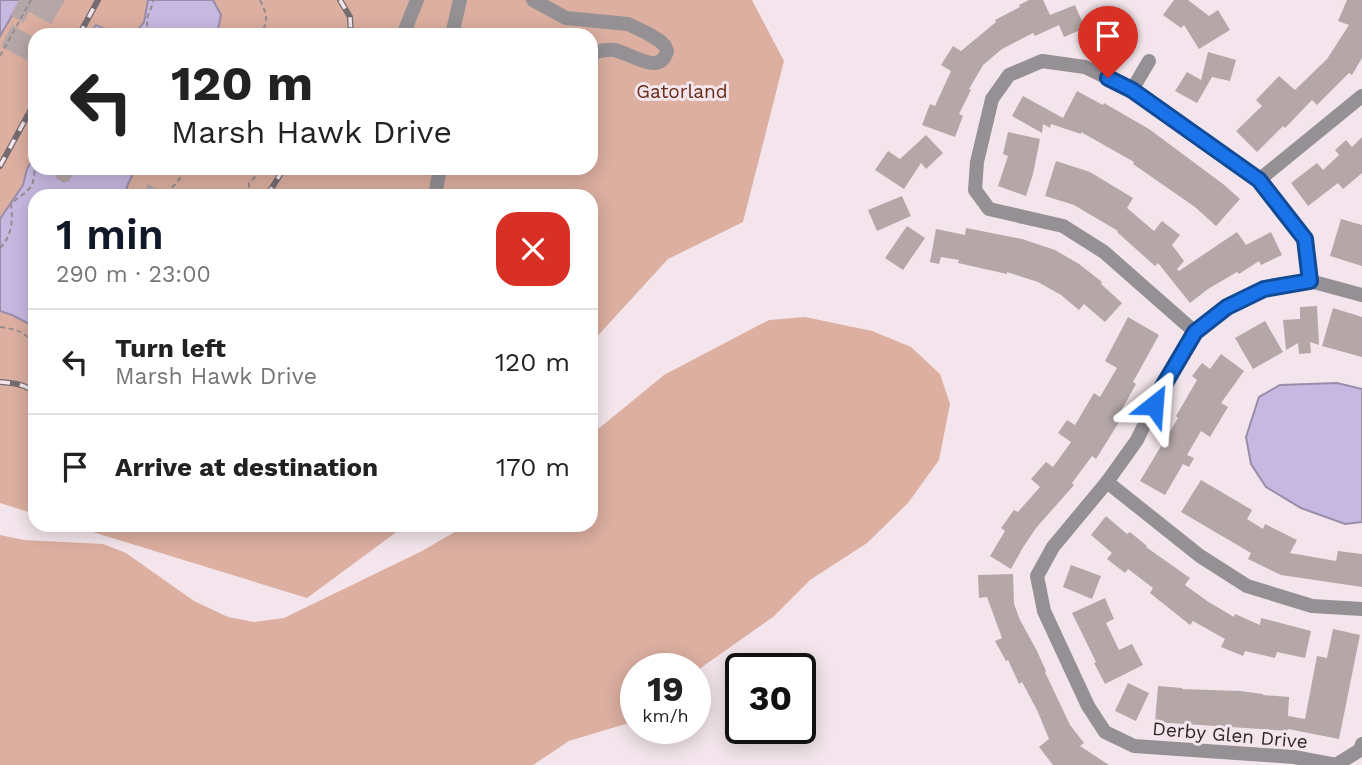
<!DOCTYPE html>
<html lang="en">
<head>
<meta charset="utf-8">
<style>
  body { margin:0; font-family:"Work Sans",sans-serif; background:#f6f6f6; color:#222; height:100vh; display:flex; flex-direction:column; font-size:26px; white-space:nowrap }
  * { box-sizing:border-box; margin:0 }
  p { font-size:23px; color:#767676 }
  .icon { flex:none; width:38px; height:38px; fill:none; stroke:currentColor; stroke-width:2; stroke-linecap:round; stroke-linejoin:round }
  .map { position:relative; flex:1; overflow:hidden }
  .drawer { position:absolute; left:28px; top:189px; width:570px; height:343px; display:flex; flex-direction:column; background:#fff; border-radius:21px; box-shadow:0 4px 18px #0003 }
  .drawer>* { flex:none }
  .banner { position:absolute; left:28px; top:28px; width:570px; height:147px; border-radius:21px; box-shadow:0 4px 18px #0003; background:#fff; color:#222; overflow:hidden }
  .speed { position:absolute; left:620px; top:653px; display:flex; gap:14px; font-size:35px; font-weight:700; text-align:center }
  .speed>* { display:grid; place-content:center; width:91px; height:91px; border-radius:50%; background:#fff; box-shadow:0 4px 18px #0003; line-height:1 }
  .speed small { font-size:18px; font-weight:400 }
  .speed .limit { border:4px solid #111; border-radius:10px; background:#fff; color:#111 }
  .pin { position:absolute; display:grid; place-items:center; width:60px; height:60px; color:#fff; margin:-72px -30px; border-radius:50% 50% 50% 0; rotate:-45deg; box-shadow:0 0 7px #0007 }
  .pin .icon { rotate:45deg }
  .me { position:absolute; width:77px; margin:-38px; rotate:28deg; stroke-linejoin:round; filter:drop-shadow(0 0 5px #0008) }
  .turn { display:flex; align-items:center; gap:24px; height:147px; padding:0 28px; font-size:32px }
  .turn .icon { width:91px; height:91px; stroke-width:2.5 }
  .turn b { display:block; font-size:49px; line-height:60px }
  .round { display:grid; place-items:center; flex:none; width:74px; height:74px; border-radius:21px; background:#f6f6f6 }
  .headline { display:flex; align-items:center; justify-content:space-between; height:119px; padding:0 28px }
  h1 { font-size:42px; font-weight:600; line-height:52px; color:#111827 }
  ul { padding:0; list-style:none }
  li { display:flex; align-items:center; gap:21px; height:105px; padding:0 28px; border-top:2px solid #e0e0e0 }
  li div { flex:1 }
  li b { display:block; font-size:26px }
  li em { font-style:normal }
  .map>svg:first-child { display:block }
  .green { fill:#dcafa0; fill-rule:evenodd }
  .water { fill:#c7b8e1; stroke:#998daa; stroke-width:2 }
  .building { fill:#b5a6a7 }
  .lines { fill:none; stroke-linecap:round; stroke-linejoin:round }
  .path { stroke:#968c90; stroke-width:2; stroke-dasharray:5 3.5; stroke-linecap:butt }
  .minor { stroke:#949094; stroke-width:14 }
  .rail-casing { stroke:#756c70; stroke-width:6 }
  .rail { stroke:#f3e5eb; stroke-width:3.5; stroke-dasharray:10; stroke-linecap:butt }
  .route-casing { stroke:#114b97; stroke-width:18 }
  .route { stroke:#1a73e8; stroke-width:12 }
  .labels { text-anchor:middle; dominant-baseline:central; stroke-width:6; stroke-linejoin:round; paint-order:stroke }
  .park-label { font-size:19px; fill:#672c18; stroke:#f3e5eb }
  .street-label { font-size:19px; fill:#2e282b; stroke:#f3e5eb }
</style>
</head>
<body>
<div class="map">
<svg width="1362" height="765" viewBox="0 0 1362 765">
  <rect width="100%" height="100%" fill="#f3e5eb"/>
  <g class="green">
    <path d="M0,0H752L784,61L743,222L668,259L592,342V196H35V514L0,503ZM35,35H592V168H35Z"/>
    <path d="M805,317L872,331L911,347L940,374L950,404L939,460L908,503L867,543L810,580L773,617L695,672V668H635V721L569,741L533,765H0V535L24,540L103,544L126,553L194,601L228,617L254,622L284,618L422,551L467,525H592V434L664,375L769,320Z"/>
    <path d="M70,525H406L307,598Z"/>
  </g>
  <g class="water">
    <path d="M0,0H21L0,36Z"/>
    <path d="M148,0H213L221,15L217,34L89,35L96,25C108,32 123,32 137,31L144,22Z"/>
    <path d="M35,155V168H136L128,184L124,196H35V327L12,315L0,311V219L23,185L27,169Z"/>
    <path d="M1337,383L1362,389V522L1345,524L1301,508L1266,487L1251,464L1246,437L1259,397L1280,385Z"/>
  </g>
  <g class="building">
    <path d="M19,0H65L51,24L29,12L23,23L11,15Z"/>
    <path d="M1029,0H1043L1050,15L1075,5L1085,28L1064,37L1059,25L1035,36L1033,33L1002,49L983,65L969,89L971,90L959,114L963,116L955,137L922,125L930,104L935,106L951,71L941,65L953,46L961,51L996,22L995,20L1020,7L1019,5Z"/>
    <path d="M1174,0H1188L1209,16L1218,10L1230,30L1199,49L1184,25L1181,28L1163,15Z"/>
    <path d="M1347,0H1362V58L1352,75L1349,73L1317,105L1312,100L1285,128L1283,126L1257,152L1236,131L1262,106L1256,100L1279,76L1295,90L1327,59L1349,25L1338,21Z"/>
    <path d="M1107,9L1118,34L1096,43L1085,19Z"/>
    <path d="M12,25L35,38V65L1,46Z"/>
    <path d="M1208,52L1236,60L1230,81L1212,77L1197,103L1175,91L1187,72L1201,80Z"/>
    <path d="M1077,91L1103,105L1104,103L1149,129L1223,184L1240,199L1216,226L1195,207L1133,164L1134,162L1081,132V134L1051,124L1050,128L1043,124L1042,133L1012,116L1023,96L1063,118Z"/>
    <path d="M1008,132L1040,139L1033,174L1026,196L998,186L1008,156L1003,154Z"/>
    <path d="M926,135L943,153L926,169L921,163L904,189L875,170L888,151L900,159Z"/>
    <path d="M1362,137V173L1343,189L1338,183L1308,206L1291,183L1317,163L1323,170L1339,155L1335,150L1346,140L1352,147Z"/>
    <path d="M1056,161L1090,172L1133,198L1127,208L1154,231L1162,221L1180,235L1172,245L1184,261L1177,269L1179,271L1237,232L1246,245L1271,232L1282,255L1261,265L1259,261L1239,274L1237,272L1208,289L1190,303L1158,263L1155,266L1117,232L1118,231L1074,205L1045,196Z"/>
    <path d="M58,168H71L73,174L69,181L64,183L57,179L55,174Z"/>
    <path d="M148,184L170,196H142Z"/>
    <path d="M902,196L911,216L877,231L868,210Z"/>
    <path d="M1341,219L1362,225V266L1330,256Z"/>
    <path d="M907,226L925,238L903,270L885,258Z"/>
    <path d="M966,228L1022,239L1055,250L1079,264L1102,282L1101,284L1122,303L1105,322L1084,304L1079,310L1061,295L1038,282L1007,272V274L958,263L959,260L941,257L939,264L930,262L936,229L965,235Z"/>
    <path d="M1317,306L1319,345L1310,342L1311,353L1299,354L1298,343L1286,350L1283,320L1300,319V307Z"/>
    <path d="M1333,308L1362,317V357L1322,346Z"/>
    <path d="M1128,317L1159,335L1133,382L1136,384L1122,409L1126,411L1096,459L1092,456L1072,483L1074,485L1036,528L1022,549L1011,569L990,556L1005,531L1001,528L1014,510L1018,512L1040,487L1031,479L1046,462L1053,467L1071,442L1058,433L1067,420L1075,425L1094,393L1100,397L1117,368L1105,361Z"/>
    <path d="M1265,321L1283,352L1253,369L1235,338Z"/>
    <path d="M1221,354L1244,371L1221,403L1228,407L1210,437L1201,431L1187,455L1194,458L1189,467L1183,464L1165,495L1140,481L1178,418L1176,416L1197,380L1192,376L1202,363L1210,369Z"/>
    <path d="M1201,480L1252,510L1247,519L1263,529L1265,524L1297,540L1290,553L1336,561L1338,551L1362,554V587L1281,575L1248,559L1251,553L1181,512Z"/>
    <path d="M1106,516L1127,534L1130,532L1147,546L1146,547L1190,578L1185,585L1207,601L1234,617L1235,614L1260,625L1261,618L1311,631L1305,658L1277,652L1275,658L1245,651L1243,656L1221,647L1225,639L1193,621L1190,625L1150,593L1153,588L1128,569L1125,573L1107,559L1112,553L1091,535Z"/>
    <path d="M1071,565L1101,576L1092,599L1063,587Z"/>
    <path d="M1013,574L1014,604L1020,620L1037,651L1046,671L1045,672L1070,725L1084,743L1080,746L1109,765H1053L1039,747L1049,739L1037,710L1022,682L1019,684L1008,660L1006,661L995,641L1002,638L987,597L979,598L978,575Z"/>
    <path d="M1105,598L1114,619L1106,623L1119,650L1132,644L1143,665L1105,684L1094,663L1096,662L1072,613Z"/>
    <path d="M1333,629L1360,635L1339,739L1288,729L1287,731L1260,729L1155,722L1158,686L1182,688V689L1240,691L1263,694V695L1289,697L1288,716L1305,719L1317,656L1327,658Z"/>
    <path d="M1128,683L1149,693L1136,721L1115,711Z"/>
  </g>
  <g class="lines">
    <g class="path">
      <path d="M260,0C267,14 269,21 260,35"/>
      <path d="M146,35C148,29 147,25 147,20C148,12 153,7 153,0"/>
      <path d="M0,56L31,0"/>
      <path d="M157,196C170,189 181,184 183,168"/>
      <path d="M249,196V183L255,177L259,168"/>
      <path d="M0,248C12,236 13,221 11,205C16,197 27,194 32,185C34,180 34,174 35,168"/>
      <path d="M0,327C19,330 20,330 35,343"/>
    </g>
    <g class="minor">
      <path d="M533,0L566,18L628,24L647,33L660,41L665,46L667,51C660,77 631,53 614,50C606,49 599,51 592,53"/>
      <path d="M403,35L417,0"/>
      <path d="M452,35L460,0"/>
      <path d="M1132,90L1149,61"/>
      <path d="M1259,180L1362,96"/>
      <path d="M435,196L440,168"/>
      <path d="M1362,295L1310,281L1264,289L1227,307L1195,332L1162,388L1137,440L1107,482L1053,547L1037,576L1044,611L1088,706L1105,732L1134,746L1294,757L1336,765L1360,750L1362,744"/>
      <path d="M1195,332L1104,252L1063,226L989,209L975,190L977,162L992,99L1009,75L1042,61L1085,67L1132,90L1259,180L1305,239L1310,281"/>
      <path d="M1107,482L1200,556L1247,586L1312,606L1362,609"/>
    </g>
    <defs>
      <g id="rail">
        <path d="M340,0L350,17L351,35"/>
        <path d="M79,35L98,0"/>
        <path d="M0,166L35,102"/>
        <path d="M267,196L284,168"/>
        <path d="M0,382C12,383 26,384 35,393"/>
      </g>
    </defs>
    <use href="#rail" class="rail-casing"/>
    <use href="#rail" class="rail"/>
  </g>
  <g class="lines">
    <defs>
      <path id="route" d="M1108,78L1132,90L1259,180L1305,239L1310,281L1264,289L1227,307L1195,332L1162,388L1154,405"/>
    </defs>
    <use href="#route" class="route-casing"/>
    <use href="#route" class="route"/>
  </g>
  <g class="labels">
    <g class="park-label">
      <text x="682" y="91">Gatorland</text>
    </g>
    <g class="street-label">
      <text transform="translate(1230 735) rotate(5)">Derby Glen Drive</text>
    </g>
  </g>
</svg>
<div class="speed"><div>19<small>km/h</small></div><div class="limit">30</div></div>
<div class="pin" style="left:1108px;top:78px;background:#d93025"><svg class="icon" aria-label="arrive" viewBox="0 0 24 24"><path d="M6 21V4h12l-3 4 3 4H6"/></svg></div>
<svg class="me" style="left:1154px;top:405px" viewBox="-20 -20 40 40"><path d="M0-17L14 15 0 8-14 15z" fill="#1a73e8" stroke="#fff" stroke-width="4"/></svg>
<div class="banner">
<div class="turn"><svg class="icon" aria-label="left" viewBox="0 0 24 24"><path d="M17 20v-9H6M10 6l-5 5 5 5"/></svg><div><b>120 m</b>Marsh Hawk Drive</div></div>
</div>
<section class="drawer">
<div class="headline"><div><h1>1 min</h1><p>290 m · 23:00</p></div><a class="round" style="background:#d93025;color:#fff"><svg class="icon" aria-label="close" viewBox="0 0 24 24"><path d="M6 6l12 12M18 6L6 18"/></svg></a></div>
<ul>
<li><svg class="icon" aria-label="left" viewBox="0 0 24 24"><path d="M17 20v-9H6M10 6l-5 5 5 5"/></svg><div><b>Turn left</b><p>Marsh Hawk Drive</p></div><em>120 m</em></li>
<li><svg class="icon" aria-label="arrive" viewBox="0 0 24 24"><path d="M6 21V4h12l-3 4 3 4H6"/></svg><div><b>Arrive at destination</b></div><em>170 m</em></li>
</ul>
</section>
</div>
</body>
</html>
